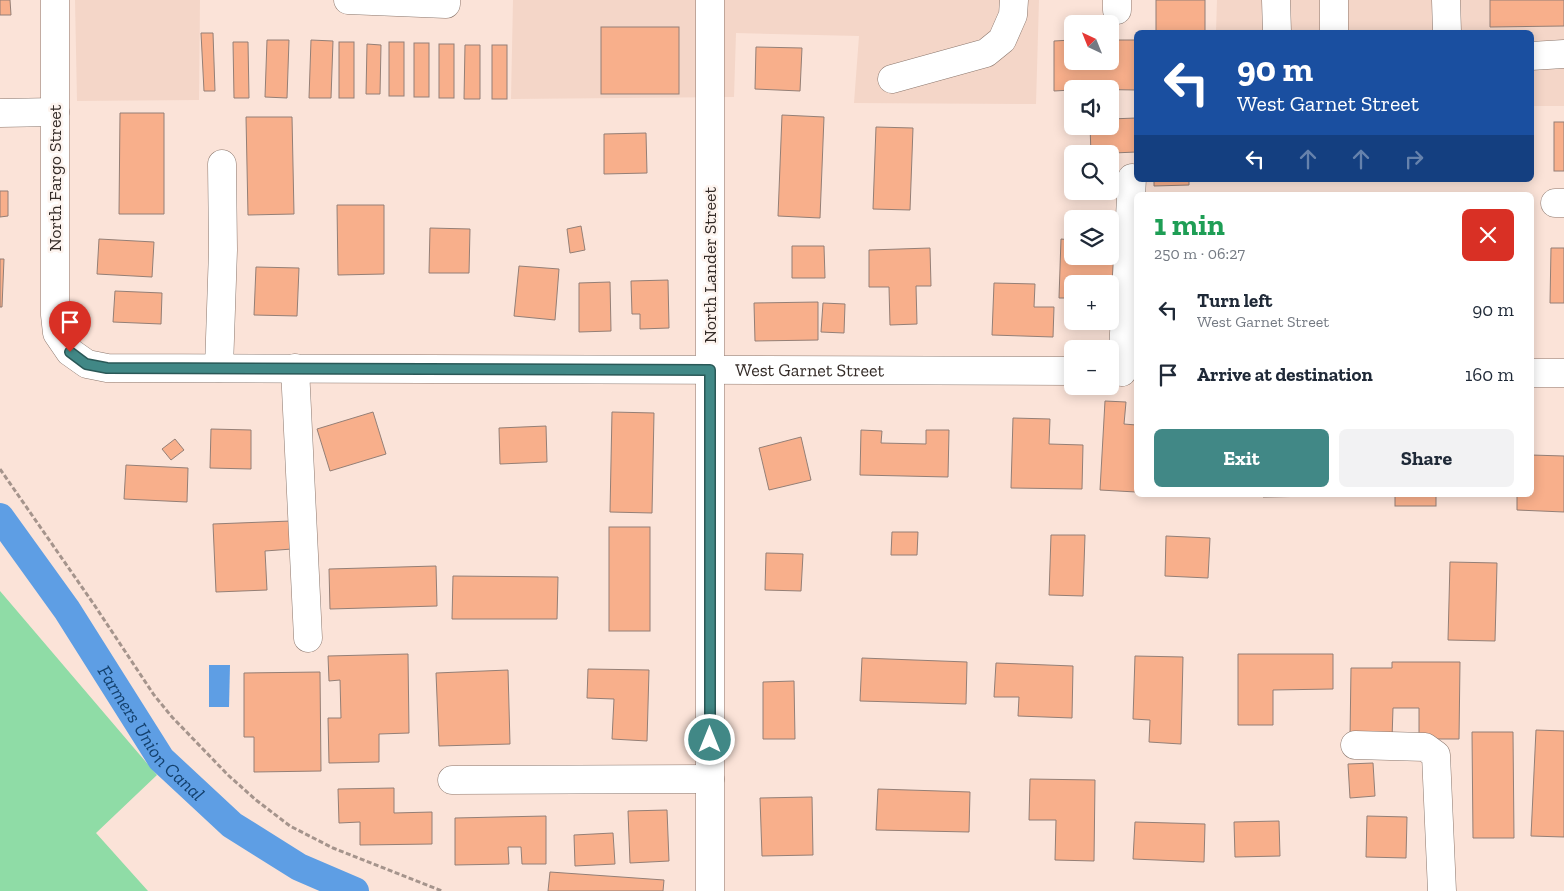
<!DOCTYPE html>
<html lang="en">
<head>
<meta charset="utf-8">
<style>
  body { margin:0; font-family:"Zilla Slab",serif; background:#f2f2f3; color:#1f2937; height:100vh; display:flex; flex-direction:column; font-size:19px; white-space:nowrap }
  * { box-sizing:border-box; margin:0 }
  p { font-size:16px; color:#747a83 }
  .icon { flex:none; width:28px; height:28px; fill:none; stroke:currentColor; stroke-width:2; stroke-linecap:round; stroke-linejoin:round }
  .map { position:relative; flex:1; overflow:hidden }
  .sheet { position:absolute; left:1134px; top:192px; width:400px; height:305px; display:flex; flex-direction:column; background:#fff; border-radius:8px; box-shadow:0 2px 12px #0003 }
  .sheet>* { flex:none }
  .guide { position:absolute; left:1134px; top:30px; width:400px; height:152px; border-radius:8px; box-shadow:0 2px 12px #0003; background:#1a4fa0; color:#fff; overflow:hidden }
  .needle { width:32px; rotate:317deg }
  .fabs { position:absolute; left:1064px; top:15px; display:grid; gap:10px }
  .fabs a { display:grid; place-items:center; width:55px; height:55px; border-radius:8px; background:#fff; box-shadow:0 2px 12px #0003; font-size:25px }
  .pin { position:absolute; display:grid; place-items:center; width:42px; height:42px; color:#fff; margin:-51px -21px; border-radius:50% 50% 50% 0; rotate:-45deg; box-shadow:0 0 5px #0007 }
  .pin .icon { rotate:45deg }
  .me { position:absolute; width:55px; margin:-28px; rotate:0deg; stroke-linejoin:round; filter:drop-shadow(0 0 4px #0008) }
  .turn { display:flex; align-items:center; gap:18px; height:105px; padding:0 20px; font-size:22px }
  .turn .icon { width:65px; height:65px; stroke-width:2.5 }
  .turn b { display:block; font-size:35px; line-height:42px }
  .lanes { display:flex; align-items:center; height:48px; padding:0 20px; background:#0003; justify-content:center; gap:25px; direction:ltr }
  .lanes .off { opacity:.35 }
  .round { display:grid; place-items:center; flex:none; width:52px; height:52px; border-radius:8px; background:#f2f2f3 }
  .headline { display:flex; align-items:center; justify-content:space-between; height:85px; padding:0 20px }
  h1 { font-size:30px; font-weight:700; line-height:38px; color:#1e9e55 }
  .cta { display:flex; gap:10px; margin-top:auto; padding:10px 20px }
  .cta a { flex:1; height:58px; border-radius:8px; background:#418886; color:#fff; font-size:20px; font-weight:700; line-height:58px; text-align:center }
  .cta a+a { background:#f2f2f3; color:#1f2937 }
  ul { padding:0; list-style:none }
  li { display:flex; align-items:center; gap:15px; height:65px; padding:0 20px }
  li div { flex:1 }
  li b { display:block; font-size:19px }
  li em { font-style:normal }
  .map>svg:first-child { display:block }
  .built { fill:#f4d6c8 }
  .green { fill:#8fdca6 }
  .water { fill:#5e9ee4 }
  .lines { fill:none; stroke-linecap:round; stroke-linejoin:round }
  .canal { stroke:#5e9ee4; stroke-width:28 }
  .building { fill:#f8af8b; stroke:#947f76 }
  .minor-casing { stroke:#8b776d; stroke-width:29 }
  .path { stroke:#a5948c; stroke-width:3; stroke-dasharray:5 2.5; stroke-linecap:butt }
  .minor { stroke:#fff; stroke-width:28 }
  .route-casing { stroke:#2a5857; stroke-width:12 }
  .route { stroke:#418886; stroke-width:9 }
  .labels { text-anchor:middle; dominant-baseline:central; stroke-width:5; stroke-linejoin:round; paint-order:stroke }
  .street-label { font-size:18px; fill:#342b27; stroke:#fdf4ef }
  .water-label { font-size:19px; font-style:italic; fill:#13406d; stroke:#fdf4ef }
</style>
</head>
<body>
<div class="map">
<svg width="1564" height="891" viewBox="0 0 1564 891">
  <rect width="100%" height="100%" fill="#fbe3d8"/>
  <g class="built">
    <path d="M75,0H200L199,100L77,101Z"/>
    <path d="M513,0H1039L1036,104L854,103L859,36L736,33L734,97L511,99Z"/>
    <path d="M1217,0H1564V106H1531V32H1216Z"/>
  </g>
  <path class="green" d="M0,591L157,775L96,833L148,891H0Z"/>
  <path class="water" d="M209,665H230L229,707H209Z"/>
  <g class="lines">
    <path class="canal" id="s1" d="M0,517L67,610L161,759L232,825L299,867L355,891"/>
  </g>
  <g class="building">
    <path d="M0,0H10L11,15H0Z"/>
    <rect x="1156" y="0" width="49" height="32"/>
    <path d="M1490,0H1564V26L1490,27Z"/>
    <rect x="601" y="27" width="78" height="67"/>
    <path d="M201,33H213L215,91H204Z"/>
    <path d="M267,40H289L287,98L265,97Z"/>
    <path d="M311,40L333,41L331,98H309Z"/>
    <path d="M1072,40V61H1110V40H1136V90L1072,89V90L1054,91V41Z"/>
    <path d="M233,42H248L249,98H234Z"/>
    <rect x="339" y="42" width="15" height="56"/>
    <rect x="389" y="42" width="15" height="54"/>
    <rect x="414" y="43" width="15" height="54"/>
    <path d="M367,44L381,45L380,94H366Z"/>
    <rect x="439" y="44" width="15" height="54"/>
    <path d="M465,45H480V99H464Z"/>
    <rect x="492" y="45" width="15" height="54"/>
    <path d="M756,47L802,48L800,91L755,89Z"/>
    <path d="M120,113H164V214H119Z"/>
    <path d="M782,115L824,117L820,218L778,216Z"/>
    <path d="M246,117H292L294,214L248,215Z"/>
    <path d="M1136,118V152L1091,154L1090,126H1110V119Z"/>
    <rect x="1554" y="122" width="10" height="49"/>
    <path d="M876,127L913,128L910,210L873,209Z"/>
    <path d="M646,133L647,173L604,174V134Z"/>
    <path d="M1154,180H1189V185L1154,186Z"/>
    <path d="M0,191H8V216L0,217Z"/>
    <path d="M337,205H384V274L338,275Z"/>
    <path d="M581,226L585,250L570,253L567,229Z"/>
    <path d="M430,228L470,229L469,273H429Z"/>
    <path d="M99,239L154,242L152,277L97,274Z"/>
    <path d="M1061,239L1072,240V256H1110V241H1114L1112,299H1110V284H1072V298H1059Z"/>
    <path d="M792,246H824L825,278H792Z"/>
    <path d="M930,248L931,286H916L917,324L890,325L889,287H869V250Z"/>
    <path d="M1551,248H1564V303H1550Z"/>
    <path d="M0,259H4L2,307H0Z"/>
    <path d="M519,266L559,269L555,320L514,316Z"/>
    <path d="M256,267L299,268L297,316L254,315Z"/>
    <path d="M668,280L669,328L640,329V314H632L631,281Z"/>
    <path d="M610,282L611,331L579,332V283Z"/>
    <path d="M994,283L1035,284L1034,307H1054L1053,337L992,335Z"/>
    <path d="M115,291L162,293L161,324L113,322Z"/>
    <path d="M818,302V340L755,341L754,303Z"/>
    <path d="M823,303L845,304L844,333L821,332Z"/>
    <path d="M1105,401L1126,402L1124,424L1136,425V492L1100,490Z"/>
    <path d="M373,412L386,454L330,471L317,429Z"/>
    <path d="M612,412L654,413L652,513L610,512Z"/>
    <path d="M1013,418L1050,419L1049,444L1083,445L1082,489L1011,488Z"/>
    <path d="M546,426L547,462L500,464L499,428Z"/>
    <path d="M211,429L251,430V469L210,468Z"/>
    <path d="M861,430L882,431L881,443L926,444V430H949L948,477L860,475Z"/>
    <path d="M801,437L811,480L769,490L759,448Z"/>
    <path d="M175,439L184,450L171,460L162,449Z"/>
    <path d="M1531,455L1564,456V512L1517,510V495H1531Z"/>
    <path d="M126,465L188,468L187,502L124,499Z"/>
    <path d="M1263,495H1319V496L1263,497Z"/>
    <rect x="1395" y="495" width="41" height="11"/>
    <path d="M291,521L292,549L265,551L267,590L216,592L213,524Z"/>
    <rect x="609" y="527" width="41" height="104"/>
    <path d="M892,532H918L917,555H891Z"/>
    <path d="M1051,535H1085L1083,596L1049,595Z"/>
    <path d="M1166,536L1210,538L1208,578L1165,576Z"/>
    <path d="M766,553L803,554L801,591L765,590Z"/>
    <path d="M1450,562L1497,563L1495,641L1448,640Z"/>
    <path d="M436,566L437,606L330,609L329,569Z"/>
    <path d="M453,576L558,577L557,619H452Z"/>
    <path d="M408,654L409,733L379,734V762L329,763L328,718H341L340,680L329,681L328,656Z"/>
    <path d="M1238,654H1333V689L1273,690V725H1238Z"/>
    <path d="M1135,656L1183,657L1181,744L1149,742L1150,720L1133,719Z"/>
    <path d="M862,658L967,662L966,704L860,701Z"/>
    <path d="M1392,662H1460L1459,739H1419V708H1393L1392,739L1350,738L1351,668H1392Z"/>
    <path d="M996,663L1073,666L1072,718L1018,716L1019,697H994Z"/>
    <path d="M588,669L649,670L647,741L612,739L614,699L587,698Z"/>
    <path d="M508,670L510,744L439,746L436,673Z"/>
    <path d="M320,672L321,771L254,772V737H244V673Z"/>
    <path d="M794,681L795,739H763V682Z"/>
    <path d="M1536,730L1564,731V837L1531,836Z"/>
    <path d="M1472,732H1513L1514,838H1473Z"/>
    <path d="M1373,763L1375,796L1350,798L1348,764Z"/>
    <path d="M1030,779L1095,780L1094,861L1055,860L1056,820H1029Z"/>
    <path d="M394,788V813L432,812V844L360,845V822L339,823L338,789Z"/>
    <path d="M878,789L970,792L969,832L876,830Z"/>
    <path d="M812,797L813,855L762,856L760,798Z"/>
    <path d="M667,810L669,861L630,863L628,811Z"/>
    <path d="M546,816V864H522L521,847H508L509,864L455,865V818Z"/>
    <path d="M1367,816L1407,817L1406,858L1366,857Z"/>
    <path d="M1279,821L1280,856L1235,857L1234,822Z"/>
    <path d="M1135,822L1205,824L1204,862L1133,859Z"/>
    <path d="M613,833L615,864L575,866L574,835Z"/>
    <path d="M550,872L664,880L663,891H548Z"/>
  </g>
  <g class="lines">
    <defs>
      <g id="minor">
        <path id="s2" d="M55,0V315L57,333L70,352L87,364L107,368L1072,371"/>
        <path d="M348,0L446,4V0"/>
        <path d="M710,0V891"/>
        <path d="M1117,0V10"/>
        <path d="M1276,0L1277,32"/>
        <path d="M1334,0V32"/>
        <path d="M1446,0L1447,32"/>
        <path d="M1531,56L1564,54"/>
        <path d="M892,79L986,53L1002,40L1013,15L1014,0"/>
        <path d="M0,113L55,112"/>
        <path d="M1555,203H1564"/>
        <path d="M219,368L223,250L222,164"/>
        <path d="M295,368L308,638"/>
        <path d="M1122,372L1132,178"/>
        <path d="M1531,373H1564"/>
        <path d="M1355,745L1425,747L1436,755L1442,891"/>
        <path d="M452,780L710,779"/>
      </g>
    </defs>
    <use href="#minor" class="minor-casing"/>
    <path class="path" d="M0,469L95,606L154,695L172,717L228,775L256,800L290,826L333,848L442,891"/>
    <use href="#minor" class="minor"/>
  </g>
  <g class="lines">
    <defs>
      <path id="route" d="M70,352L86,364L107,368L710,370V740"/>
    </defs>
    <use href="#route" class="route-casing"/>
    <use href="#route" class="route"/>
  </g>
  <g class="labels">
    <g class="street-label">
      <text transform="translate(55 178) rotate(-90)">North Fargo Street</text>
      <text transform="translate(710 265) rotate(-90)">North Lander Street</text>
      <text stroke="none"><textPath href="#s2" startOffset="1100">West Garnet Street</textPath></text>
    </g>
    <g class="water-label">
      <text stroke="none"><textPath href="#s1" startOffset="264">Farmers Union Canal</textPath></text>
    </g>
  </g>
</svg>
<div class="fabs">
<a><svg class="needle" viewBox="-14 -14 28 28"><path d="M0-13l5 13h-10z" fill="#e53935"/><path d="M0 13l5-13h-10z" fill="#747a83"/></svg></a>
<a><svg class="icon" aria-label="sound" viewBox="0 0 24 24"><path d="M4 9h4l5-4v14l-5-4H4zM17 9q2 3 0 6"/></svg></a>
<a><svg class="icon" aria-label="search" viewBox="0 0 24 24"><circle cx="10" cy="10" r="6"/><path d="M15 15l6 6"/></svg></a>
<a><svg class="icon" aria-label="layers" viewBox="0 0 24 24"><path d="M12 4l9 5-9 5-9-5zM3 14l9 5 9-5"/></svg></a>
<a>+</a>
<a>−</a>
</div>
<div class="pin" style="left:70px;top:352px;background:#d93025"><svg class="icon" aria-label="arrive" viewBox="0 0 24 24"><path d="M6 21V4h12l-3 4 3 4H6"/></svg></div>
<svg class="me" style="left:710px;top:740px" viewBox="-20 -20 40 40"><circle r="17" fill="#418886" stroke="#fff" stroke-width="3"/><path d="M0-11L8 9 0 5-8 9z" fill="#fff"/></svg>
<div class="guide">
<div class="turn"><svg class="icon" aria-label="left" viewBox="0 0 24 24"><path d="M17 20v-9H6M10 6l-5 5 5 5"/></svg><div><b>90 m</b>West Garnet Street</div></div>
<div class="lanes"><svg class="icon" aria-label="left" viewBox="0 0 24 24"><path d="M17 20v-9H6M10 6l-5 5 5 5"/></svg><svg class="icon off" aria-label="ahead" viewBox="0 0 24 24"><path d="M12 20V5M6 11l6-6 6 6"/></svg><svg class="icon off" aria-label="ahead" viewBox="0 0 24 24"><path d="M12 20V5M6 11l6-6 6 6"/></svg><svg class="icon off" aria-label="right" viewBox="0 0 24 24"><path d="M7 20v-9h11M14 6l5 5-5 5"/></svg></div>
</div>
<section class="sheet">
<div class="headline"><div><h1>1 min</h1><p>250 m · 06:27</p></div><a class="round" style="background:#d93025;color:#fff"><svg class="icon" aria-label="close" viewBox="0 0 24 24"><path d="M6 6l12 12M18 6L6 18"/></svg></a></div>
<ul>
<li><svg class="icon" aria-label="left" viewBox="0 0 24 24"><path d="M17 20v-9H6M10 6l-5 5 5 5"/></svg><div><b>Turn left</b><p>West Garnet Street</p></div><em>90 m</em></li>
<li><svg class="icon" aria-label="arrive" viewBox="0 0 24 24"><path d="M6 21V4h12l-3 4 3 4H6"/></svg><div><b>Arrive at destination</b></div><em>160 m</em></li>
</ul>
<div class="cta"><a>Exit</a><a>Share</a></div>
</section>
</div>
</body>
</html>
